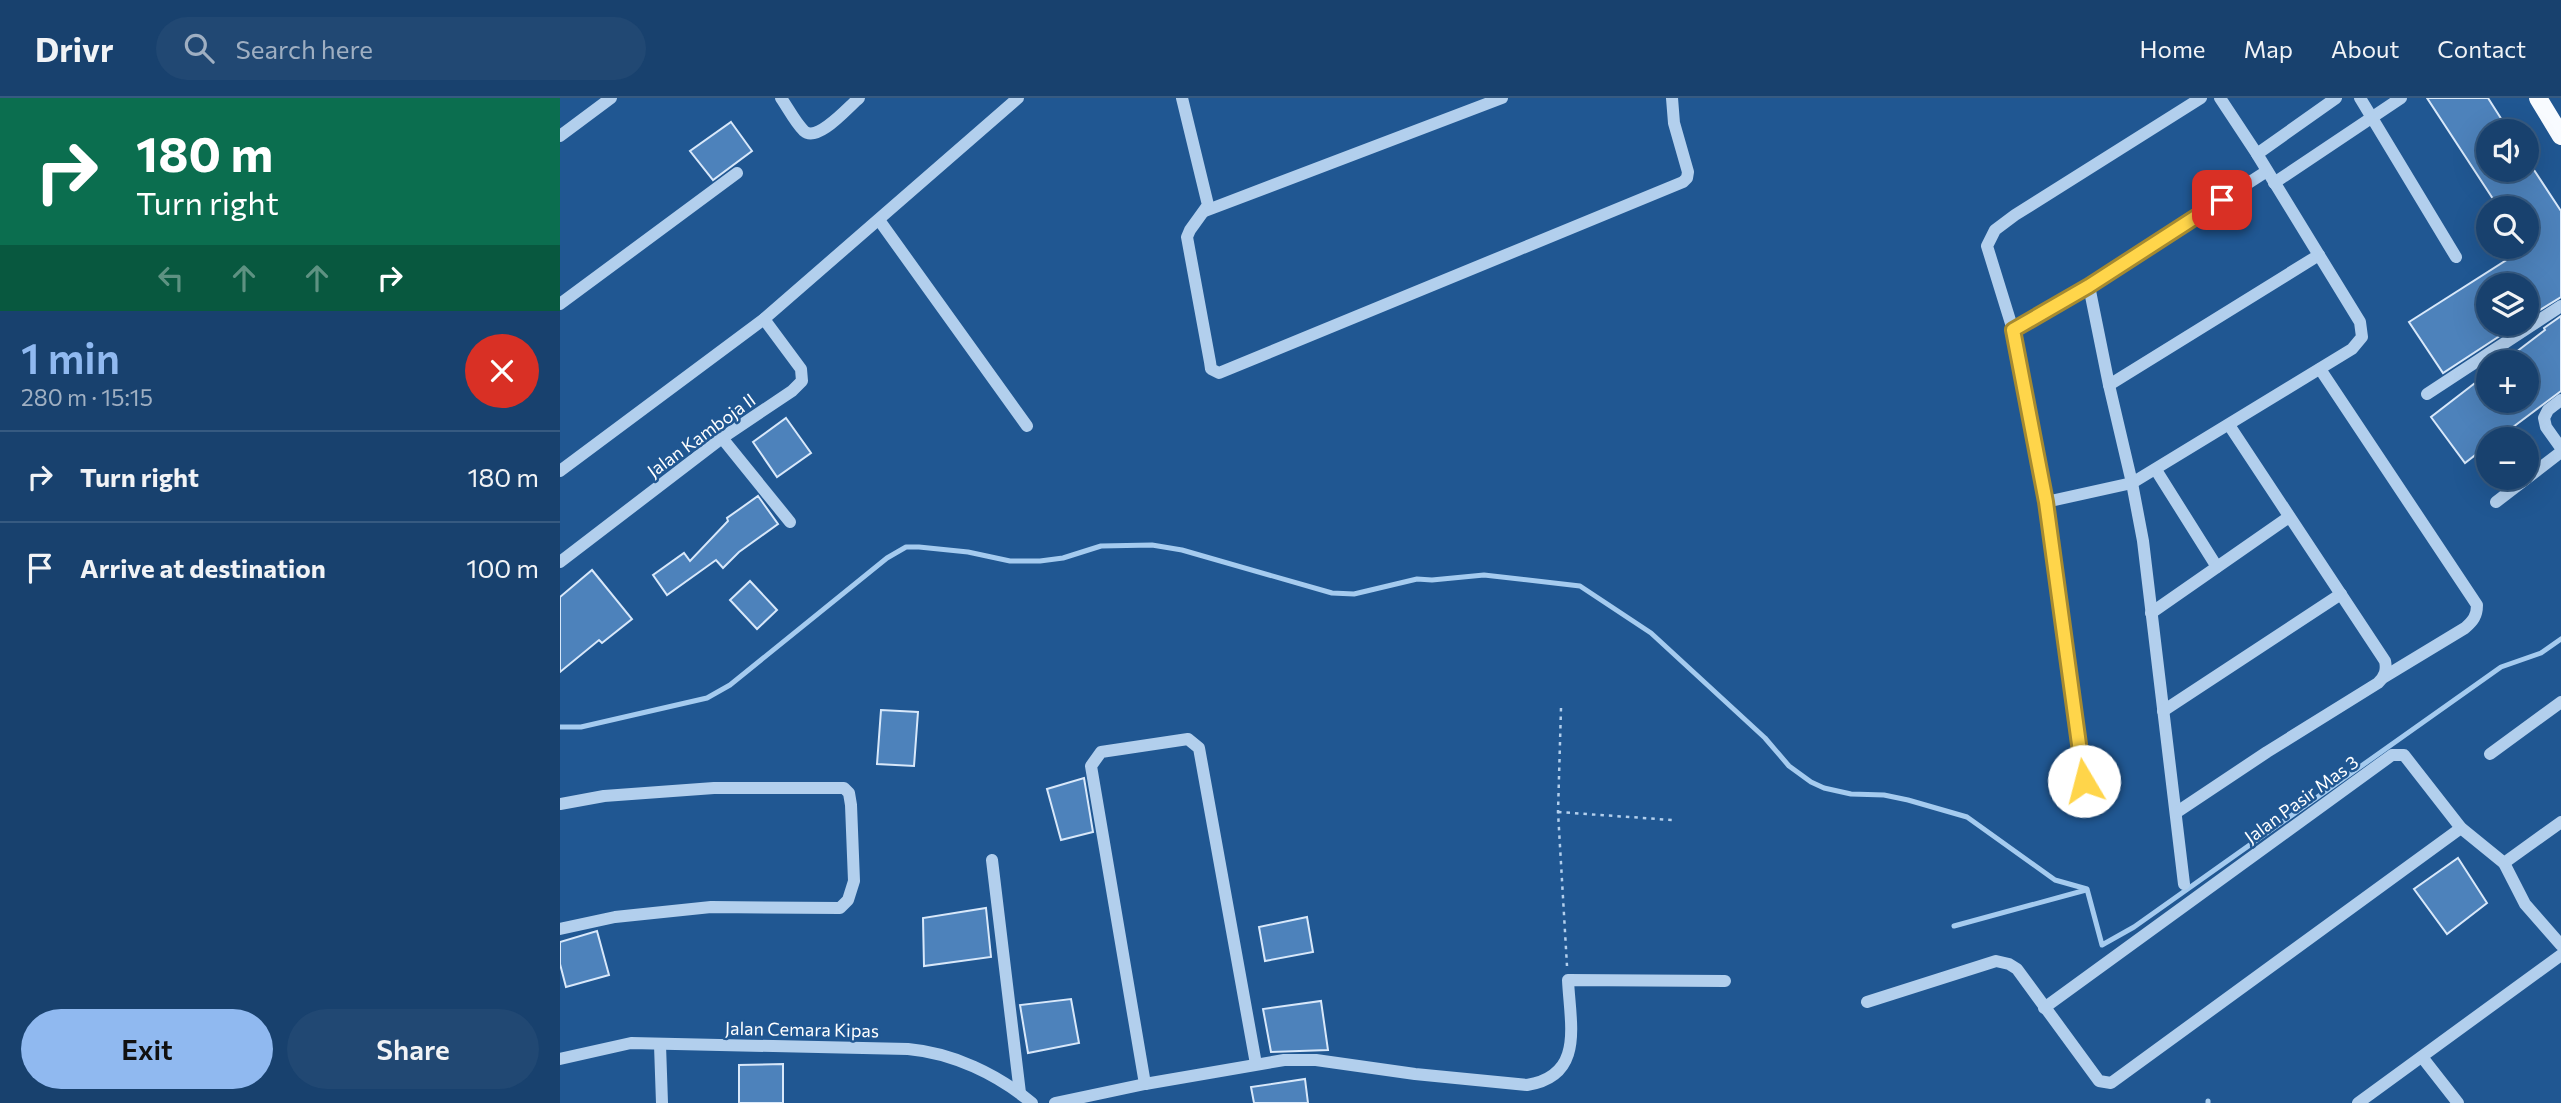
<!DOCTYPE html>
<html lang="en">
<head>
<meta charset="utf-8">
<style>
  body { margin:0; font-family:Commissioner,sans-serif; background:#214873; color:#f1f3f6; height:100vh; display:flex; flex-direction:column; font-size:26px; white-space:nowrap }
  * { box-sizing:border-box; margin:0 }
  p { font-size:23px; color:#9fafc2 }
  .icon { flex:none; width:38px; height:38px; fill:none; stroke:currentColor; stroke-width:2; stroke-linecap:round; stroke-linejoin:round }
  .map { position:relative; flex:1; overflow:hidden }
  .drawer { display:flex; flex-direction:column; background:#18416e; width:560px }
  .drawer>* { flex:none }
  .top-card { background:#0b6e4f; color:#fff; overflow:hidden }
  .controls { position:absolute; left:1916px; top:21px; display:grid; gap:14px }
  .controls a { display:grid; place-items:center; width:63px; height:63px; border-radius:50%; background:#18416e; box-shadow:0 7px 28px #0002,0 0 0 2px #365a81; font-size:35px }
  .pin { position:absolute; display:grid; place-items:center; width:60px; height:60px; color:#fff; margin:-30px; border-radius:14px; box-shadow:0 4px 10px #0006 }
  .me { position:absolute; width:77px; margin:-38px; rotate:352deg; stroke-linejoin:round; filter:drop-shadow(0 0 5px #0008) }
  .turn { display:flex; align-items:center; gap:24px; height:147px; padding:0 21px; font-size:32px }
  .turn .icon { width:91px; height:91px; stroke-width:2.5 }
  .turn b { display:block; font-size:49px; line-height:60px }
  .lanes { display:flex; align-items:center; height:66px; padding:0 21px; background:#0003; justify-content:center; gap:35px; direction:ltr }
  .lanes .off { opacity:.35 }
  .round { display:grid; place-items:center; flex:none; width:74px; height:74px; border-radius:37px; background:#214873 }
  .summary { display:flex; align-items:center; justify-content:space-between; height:119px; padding:0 21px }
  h1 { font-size:42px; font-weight:600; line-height:52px; color:#90b9f0 }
  .button { display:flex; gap:14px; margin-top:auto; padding:14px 21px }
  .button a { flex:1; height:80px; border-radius:42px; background:#90b9f0; color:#111; font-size:28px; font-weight:600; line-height:80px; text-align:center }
  .button a+a { background:#214873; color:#f1f3f6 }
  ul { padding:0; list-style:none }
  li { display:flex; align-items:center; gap:21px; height:91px; padding:0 21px; border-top:2px solid #365a81 }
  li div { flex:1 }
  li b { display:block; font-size:26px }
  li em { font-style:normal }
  header { display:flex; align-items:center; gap:42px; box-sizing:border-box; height:98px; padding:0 35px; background:#18416e; border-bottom:2px solid #365a81 }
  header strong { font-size:33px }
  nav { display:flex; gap:38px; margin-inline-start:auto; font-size:24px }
  .search { width:490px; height:63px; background:#214873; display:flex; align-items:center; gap:18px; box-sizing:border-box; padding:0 24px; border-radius:38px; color:#9fafc2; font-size:26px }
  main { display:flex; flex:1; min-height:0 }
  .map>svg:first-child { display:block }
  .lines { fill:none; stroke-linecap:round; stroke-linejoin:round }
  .stream { stroke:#a5cbef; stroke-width:5 }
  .building { fill:#4d82bb; stroke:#d8e8fa; stroke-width:2 }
  .path { stroke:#b2cfed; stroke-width:2.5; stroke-dasharray:3.5 5; stroke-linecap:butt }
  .minor { stroke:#b2cfed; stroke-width:12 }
  .major { stroke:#f8fbff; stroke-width:18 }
  .route-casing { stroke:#a68a30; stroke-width:18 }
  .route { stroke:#ffd54a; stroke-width:12 }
  .labels { text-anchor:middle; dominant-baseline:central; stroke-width:5; stroke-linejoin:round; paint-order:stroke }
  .street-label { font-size:18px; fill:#fff; stroke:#205792 }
</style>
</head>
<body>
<header>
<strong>Drivr</strong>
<div class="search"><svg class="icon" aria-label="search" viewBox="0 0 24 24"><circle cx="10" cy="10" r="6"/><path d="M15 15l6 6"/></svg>Search here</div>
<nav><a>Home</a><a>Map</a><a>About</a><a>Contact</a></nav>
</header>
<main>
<section class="drawer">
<div class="top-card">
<div class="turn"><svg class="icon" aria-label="right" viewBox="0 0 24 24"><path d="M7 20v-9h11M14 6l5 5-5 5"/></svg><div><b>180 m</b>Turn right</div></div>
<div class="lanes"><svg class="icon off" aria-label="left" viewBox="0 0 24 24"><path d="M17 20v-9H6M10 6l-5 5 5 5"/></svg><svg class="icon off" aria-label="ahead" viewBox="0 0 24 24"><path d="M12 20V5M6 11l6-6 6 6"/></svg><svg class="icon off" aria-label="ahead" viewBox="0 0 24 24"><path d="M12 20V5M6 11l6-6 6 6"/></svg><svg class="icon" aria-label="right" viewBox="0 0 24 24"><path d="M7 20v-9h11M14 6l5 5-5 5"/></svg></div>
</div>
<div class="summary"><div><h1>1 min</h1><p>280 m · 15:15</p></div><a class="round" style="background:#d93025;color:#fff"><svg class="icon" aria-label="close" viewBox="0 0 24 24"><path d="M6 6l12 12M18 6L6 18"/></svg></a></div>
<ul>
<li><svg class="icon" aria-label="right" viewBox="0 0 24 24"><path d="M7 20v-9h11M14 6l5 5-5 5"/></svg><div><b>Turn right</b></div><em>180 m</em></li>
<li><svg class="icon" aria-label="arrive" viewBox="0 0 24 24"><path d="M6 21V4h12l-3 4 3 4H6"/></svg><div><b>Arrive at destination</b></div><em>100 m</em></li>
</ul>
<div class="button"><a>Exit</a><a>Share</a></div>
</section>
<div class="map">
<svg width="2001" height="1005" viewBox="0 0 2001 1005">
  <rect width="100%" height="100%" fill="#205792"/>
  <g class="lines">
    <g class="stream">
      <path d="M0,629H21L147,600L170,587L327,460L346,449H359L408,454L450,463H480L503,460L541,448L592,447L622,452L772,495L794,496L857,481L872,482L924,477L1020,488L1091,535L1205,640L1229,668L1251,684L1264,690L1291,696L1324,697L1348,702L1407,719L1495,782L1527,791L1542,847L1574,829L1941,569L1981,555L2001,541"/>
      <path d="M1394,828L1526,792"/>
      <path d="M1648,1003V1005"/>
    </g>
  </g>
  <g class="building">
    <path d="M1867,0H1928L1949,33H1928V72H1974L2001,113V199L1967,220V187H1928V226H1958L1883,275L1849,224L1967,149V110H1939Z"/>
    <path d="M171,24L192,53L153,82L130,53Z"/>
    <path d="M2001,218V293L1937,341H1928V347L1905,365L1871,319L1928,275V303H1967V264H1943L1985,232L1984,230Z"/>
    <path d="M226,320L251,355L217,379L193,344Z"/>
    <path d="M198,398L218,426L179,454L163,470L156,462L107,497L93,477L124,455L130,463L168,423L167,420Z"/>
    <path d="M32,472L72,521L42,545L39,542L0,574V499Z"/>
    <path d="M190,483L217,512L197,531L170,502Z"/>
    <path d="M321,612L358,614L354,668L317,666Z"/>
    <path d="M524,680L533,734L501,742L487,691Z"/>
    <path d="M1898,760L1927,805L1887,836L1854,791Z"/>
    <path d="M426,810L431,859L364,868L363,820Z"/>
    <path d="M747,819L753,854L705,863L699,829Z"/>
    <path d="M37,833L49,877L6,889L0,866V844Z"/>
    <path d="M511,901L519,945L468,955L460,907Z"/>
    <path d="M761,903L768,952L711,954L703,911Z"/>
    <path d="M223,966V1005H179V967Z"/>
    <path d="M745,981L748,1005H694L691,989Z"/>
  </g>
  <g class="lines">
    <g class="path">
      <path d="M1001,610L998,714L1007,868"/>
      <path d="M998,714L1112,722"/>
    </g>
    <g class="minor">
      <path d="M221,0C228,10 235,24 244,33C258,45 288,9 299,0"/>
      <path d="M622,0L648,107L630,132L627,139L650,264L651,271L659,275L1123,84L1127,80L1128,74L1114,25L1112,0"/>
      <path d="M1800,0L1896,159"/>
      <path d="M0,38L51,0"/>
      <path d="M1697,56L1776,0"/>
      <path d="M1714,85L1841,0"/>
      <path d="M645,113L942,0"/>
      <path d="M319,122L467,328"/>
      <path d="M1529,188L1549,287L1572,385L1583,443L1624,786"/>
      <path d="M0,206L177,75"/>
      <path d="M1453,232L1529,188L1707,73"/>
      <path d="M1760,271L1917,507C1917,518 1913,523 1905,530L1824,579"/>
      <path d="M1549,287L1759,157"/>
      <path d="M1867,296L2001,208"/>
      <path d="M2001,302L1988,312L1984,320L1986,329L2001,350"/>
      <path d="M162,340L230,424"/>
      <path d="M1596,372L1657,469"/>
      <path d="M0,373L204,221L458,0"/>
      <path d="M1486,404L1572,385L1792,251L1802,239L1800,224L1697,56L1660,0"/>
      <path d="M1936,404L2001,354"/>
      <path d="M0,464L162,340L232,293L242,283L241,271L204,221"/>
      <path d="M1591,515L1729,419"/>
      <path d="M1603,613L1781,496"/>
      <path d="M1930,656L2001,604"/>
      <path d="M1524,683L1486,404L1453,232L1427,148L1435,132L1455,117L1641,0"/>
      <path d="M0,706L44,698L154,690H284L289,695L291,707L294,783L288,802L280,810L151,809L55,819L0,831"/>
      <path d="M1617,714L1707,654L1818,585C1825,578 1827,572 1825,563L1669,327"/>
      <path d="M432,762L460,995"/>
      <path d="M1944,765L1965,806L2001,847"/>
      <path d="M1307,904L1436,863L1449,866L1457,871L1539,983L1551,985L1901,730"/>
      <path d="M1484,910L1832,657H1844L1901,730L1944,765L2001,724"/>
      <path d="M100,947L102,1005"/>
      <path d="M1862,959L1898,1005"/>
      <path d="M0,961L71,945L348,951C393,955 437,976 472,1005"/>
      <path d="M585,986L531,668L541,654L628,641L639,650L696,966"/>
      <path d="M495,1005L585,986L724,962H756L855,976L967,987C1025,978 1010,926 1008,882L1165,883"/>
      <path d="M1798,1005L2001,857"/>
    </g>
    <path class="major" d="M1978,0L2001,38"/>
  </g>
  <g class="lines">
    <defs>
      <path id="route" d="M1524,683L1486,404L1453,232L1529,188L1662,102"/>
    </defs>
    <use href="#route" class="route-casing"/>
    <use href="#route" class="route"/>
  </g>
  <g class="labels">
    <g class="street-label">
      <text transform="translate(141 337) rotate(-36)">Jalan Kamboja II</text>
      <text transform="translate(1741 701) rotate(-36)">Jalan Pasir Mas 3</text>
      <text transform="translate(242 931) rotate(1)">Jalan Cemara Kipas</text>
    </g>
  </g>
</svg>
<div class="controls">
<a><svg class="icon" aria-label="sound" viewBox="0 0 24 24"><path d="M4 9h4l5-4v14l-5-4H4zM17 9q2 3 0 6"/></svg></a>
<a><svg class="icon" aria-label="search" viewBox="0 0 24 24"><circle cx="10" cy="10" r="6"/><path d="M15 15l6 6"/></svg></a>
<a><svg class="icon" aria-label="layers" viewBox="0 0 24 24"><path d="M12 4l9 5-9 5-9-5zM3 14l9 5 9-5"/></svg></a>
<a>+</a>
<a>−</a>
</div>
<div class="pin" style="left:1662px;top:102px;background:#d93025"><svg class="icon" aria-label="arrive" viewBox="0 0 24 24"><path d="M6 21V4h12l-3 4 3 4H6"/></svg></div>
<svg class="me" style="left:1524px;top:683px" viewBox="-20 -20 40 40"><circle r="19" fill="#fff"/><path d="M0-13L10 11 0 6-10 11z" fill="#ffd54a"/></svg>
</div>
</main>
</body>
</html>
